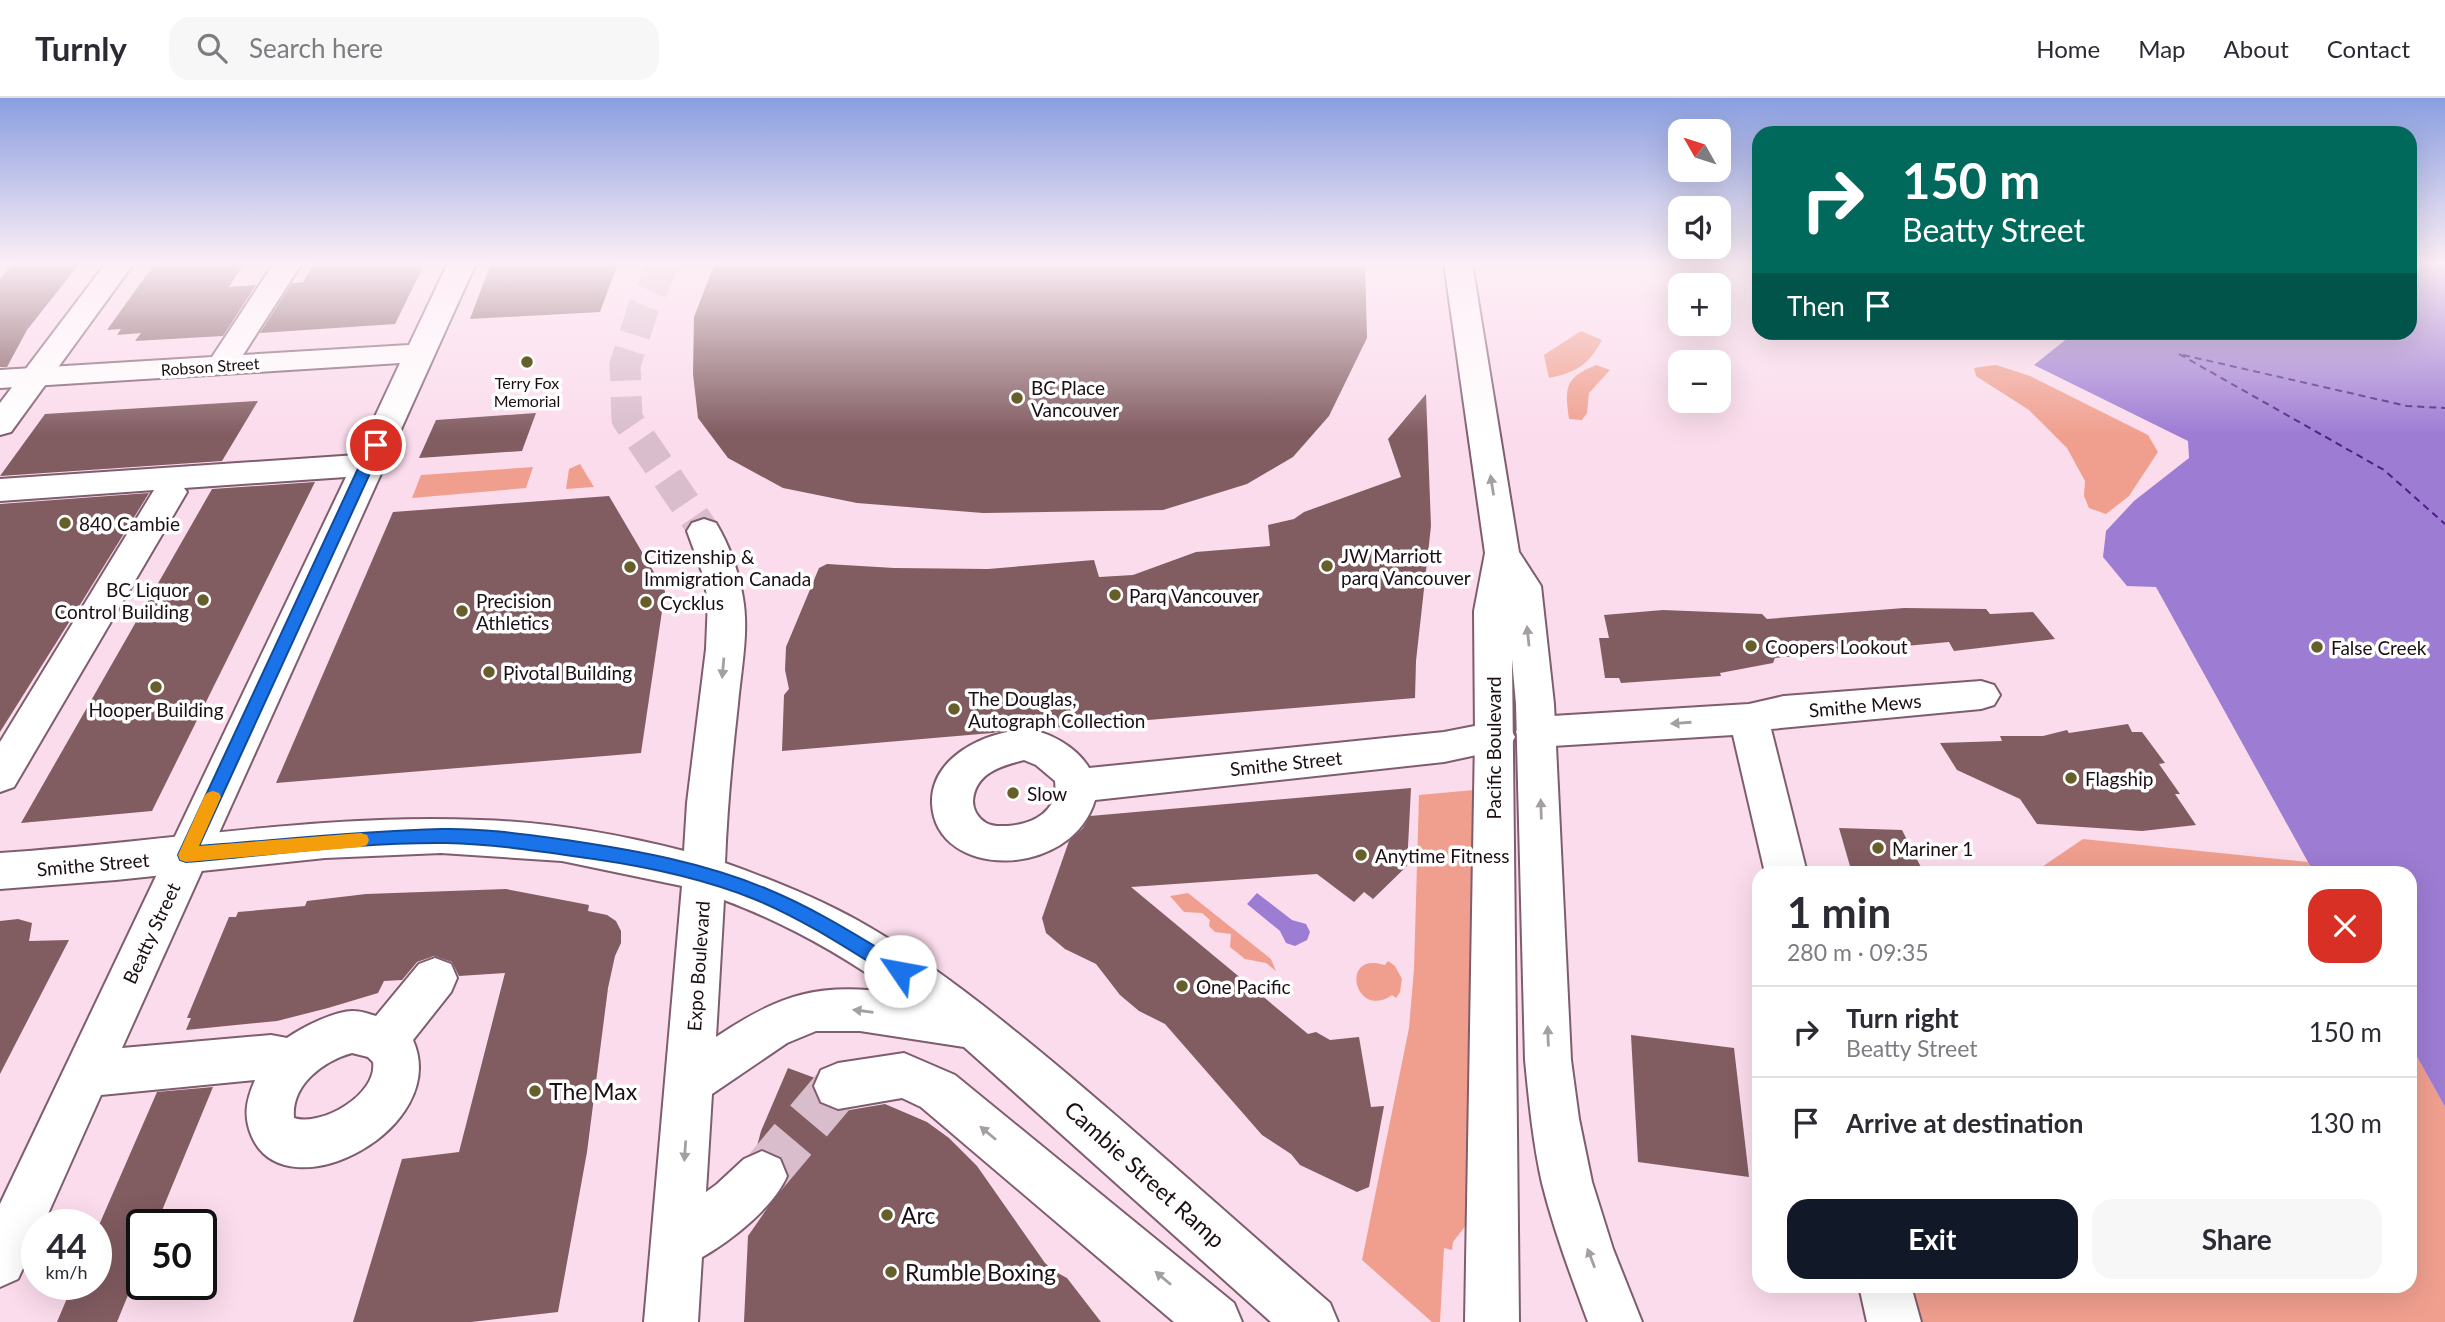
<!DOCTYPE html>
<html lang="en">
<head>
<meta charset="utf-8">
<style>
  body { margin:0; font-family:Lato,sans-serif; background:#f7f7f7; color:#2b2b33; height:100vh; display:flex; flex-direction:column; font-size:26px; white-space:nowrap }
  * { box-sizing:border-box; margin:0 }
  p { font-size:23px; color:#7c7c81 }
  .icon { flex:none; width:38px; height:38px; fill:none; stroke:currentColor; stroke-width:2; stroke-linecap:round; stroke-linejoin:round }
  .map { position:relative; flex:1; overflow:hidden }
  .drawer { position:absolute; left:1752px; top:768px; width:665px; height:427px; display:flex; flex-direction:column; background:#fff; border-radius:21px; box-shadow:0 7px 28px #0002 }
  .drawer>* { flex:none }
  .hud { position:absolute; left:1752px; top:28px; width:665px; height:214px; border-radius:21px; box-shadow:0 7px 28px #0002; background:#00695c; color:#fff; overflow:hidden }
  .needle { width:46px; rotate:309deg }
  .buttons { position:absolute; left:1668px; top:21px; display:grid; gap:14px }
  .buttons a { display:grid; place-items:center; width:63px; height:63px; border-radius:14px; background:#fff; box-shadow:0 7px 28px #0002; font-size:35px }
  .speed { position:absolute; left:21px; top:1111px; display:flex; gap:14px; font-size:35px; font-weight:700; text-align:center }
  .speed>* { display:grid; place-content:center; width:91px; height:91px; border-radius:50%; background:#fff; box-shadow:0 7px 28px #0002; line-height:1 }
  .speed small { font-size:18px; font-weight:400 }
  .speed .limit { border:4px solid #111; border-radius:10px; background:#fff; color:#111 }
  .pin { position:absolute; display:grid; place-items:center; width:60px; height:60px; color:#fff; margin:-30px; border:4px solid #fff; border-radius:50%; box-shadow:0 2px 7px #0007 }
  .me { position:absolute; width:77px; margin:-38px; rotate:303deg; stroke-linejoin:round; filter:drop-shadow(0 0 5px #0008) }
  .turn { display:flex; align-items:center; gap:24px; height:147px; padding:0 35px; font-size:32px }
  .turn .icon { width:91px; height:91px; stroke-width:2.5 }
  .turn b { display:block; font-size:49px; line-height:60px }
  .then { display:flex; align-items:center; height:66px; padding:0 35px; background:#0003; gap:14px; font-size:26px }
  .round { display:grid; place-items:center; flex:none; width:74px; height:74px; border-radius:21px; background:#f7f7f7 }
  .overview { display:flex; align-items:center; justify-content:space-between; height:119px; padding:0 35px }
  h1 { font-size:42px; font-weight:700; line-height:52px }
  .cta { display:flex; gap:14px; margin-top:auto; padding:14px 35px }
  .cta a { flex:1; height:80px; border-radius:21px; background:#111827; color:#fff; font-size:28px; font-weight:700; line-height:80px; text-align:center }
  .cta a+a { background:#f7f7f7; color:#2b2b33 }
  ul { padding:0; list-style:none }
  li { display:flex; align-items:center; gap:21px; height:91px; padding:0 35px; border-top:2px solid #e1e1e2 }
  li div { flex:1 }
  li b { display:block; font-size:26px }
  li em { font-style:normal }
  header { display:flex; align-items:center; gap:42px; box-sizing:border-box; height:98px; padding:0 35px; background:#fff; border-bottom:2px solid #e1e1e2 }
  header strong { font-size:33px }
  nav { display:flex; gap:38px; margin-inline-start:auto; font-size:24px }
  .search { width:490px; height:63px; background:#f7f7f7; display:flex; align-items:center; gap:18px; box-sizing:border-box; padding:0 24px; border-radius:21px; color:#7c7c81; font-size:26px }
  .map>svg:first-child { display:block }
  .green { fill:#f09f8e }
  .water { fill:#9d7cd3 }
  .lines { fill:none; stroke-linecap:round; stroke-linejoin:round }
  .ferry { stroke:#4f1e85; stroke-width:2; stroke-dasharray:7 5; stroke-linecap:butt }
  .building { fill:#815c61 }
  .minor-tunnel { stroke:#d9bdcc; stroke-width:48; stroke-dasharray:48 24; stroke-linecap:butt }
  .major-tunnel { stroke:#d9bdcc; stroke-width:31; stroke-dasharray:31 16; stroke-linecap:butt }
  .minor-casing { stroke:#7e5d6e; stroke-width:4 }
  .major-casing { stroke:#7e5d6e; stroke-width:4 }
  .minor { fill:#fff; fill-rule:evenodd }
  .major { fill:#fff; fill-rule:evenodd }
  .oneway { fill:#a49fa1 }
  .route { fill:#1a73e8; stroke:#114b97; stroke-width:2 }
  .slow { fill:#f59e0b }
  .poi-dot { fill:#665f2c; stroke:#fff; stroke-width:2.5 }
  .labels { text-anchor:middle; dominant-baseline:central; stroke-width:7; stroke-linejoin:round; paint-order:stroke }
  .far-street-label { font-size:16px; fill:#1b0e15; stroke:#fff }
  .far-poi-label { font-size:16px; fill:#1b0e15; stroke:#fff }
  .poi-label { font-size:19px; fill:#1b0e15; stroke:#fff; text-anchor:start }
  .street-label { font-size:19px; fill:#1b0e15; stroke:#fff }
  .near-poi-label { font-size:23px; fill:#1b0e15; stroke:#fff; text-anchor:start }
  .near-street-label { font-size:23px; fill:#1b0e15; stroke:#fff }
</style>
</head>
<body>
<header>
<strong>Turnly</strong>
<div class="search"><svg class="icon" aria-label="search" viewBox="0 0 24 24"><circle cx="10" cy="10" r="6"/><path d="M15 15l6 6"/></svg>Search here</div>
<nav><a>Home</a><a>Map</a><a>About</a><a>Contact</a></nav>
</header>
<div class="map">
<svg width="2445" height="1224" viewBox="0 0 2445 1224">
  <rect width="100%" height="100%" fill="#fbdcec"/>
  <g class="green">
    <path d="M1581,233L1602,242C1588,267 1577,274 1549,280L1544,257Z"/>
    <path d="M1596,267L1610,272L1589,295L1587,315L1582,322L1569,321C1565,290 1564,280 1596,267Z"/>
    <path d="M1996,267L2030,278L2148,337L2158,354L2129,398L2106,416L2089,410L2084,398L2085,383L2067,350L2029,312L1976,278L1974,270Z"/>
    <path d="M580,366L594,389L566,391L569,371Z"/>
    <path d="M533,369L526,390L412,400L421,377Z"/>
    <path d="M1474,692L1470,1122L1453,1144L1452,1152L1444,1150L1440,1224H1432L1362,1162L1409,930L1414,871L1419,697Z"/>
    <path d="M2083,741L2308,764L2314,775H2033Z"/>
    <path d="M1188,795L1271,861L1276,873L1266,865L1245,861L1230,849L1231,836L1215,834L1209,828L1210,822L1202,815L1184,814L1170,798Z"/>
    <path d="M1388,863L1395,868L1402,881L1400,894L1396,900L1392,897C1355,923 1338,852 1385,867Z"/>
    <path d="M2410,946L2445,1009V1224H1922L1912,1188H2410Z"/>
  </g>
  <g class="water">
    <path d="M2410,165H2445V1009L2410,946V775H2314L2156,489L2127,488L2103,459L2106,433L2134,403L2189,360L2188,343L2034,267L2074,235L2410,234Z"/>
    <path d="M1257,795L1292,822L1306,826L1310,834L1307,842L1295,848L1286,845L1280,833L1247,806Z"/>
  </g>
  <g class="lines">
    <g class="ferry">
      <path d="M2179,256L2384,372L2445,426"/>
      <path d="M2183,257L2407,308L2445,310"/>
    </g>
  </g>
  <g class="building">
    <path d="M13,165H80L27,232L7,269H0V181Z"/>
    <path d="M155,165H244L229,189L256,187L223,238L135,243L141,235L117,237L121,231L107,232Z"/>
    <path d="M314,165H425L395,226L260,235L292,185L303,184Z"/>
    <path d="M491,165H618L600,214L470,221Z"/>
    <path d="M715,165H1365L1367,240L1329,318L1293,359L1247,386L1163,412L983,415L857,405L783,390L728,360L698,320L693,276L694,219Z"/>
    <path d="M1426,296L1431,428L1416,563L1415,600L1039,631L1023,629L992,635L782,653L784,597L789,591L785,572L786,549L819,470L827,466L894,470L988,471L1094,462L1099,479L1133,477L1196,454L1270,448L1268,427L1294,421L1304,414L1401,379L1388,341Z"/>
    <path d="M258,303L222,363L0,378L45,316Z"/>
    <path d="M536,315L522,353L419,360L436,322Z"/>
    <path d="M315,384L152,713L21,725L212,391Z"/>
    <path d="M149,395L78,510L0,634V406Z"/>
    <path d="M609,398L665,493L641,655L276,685L393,414Z"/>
    <path d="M1904,510L1986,511L1990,516L2033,514L2055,541L1954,553L1949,544L1775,560L1773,565L1720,575L1721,578L1621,585L1619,580H1605L1599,540H1609L1604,517L1663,512L1762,516L1767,521Z"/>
    <path d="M2128,626L2132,634H2142L2165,665L2159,666L2180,696H2175L2196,727L2142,733L2037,726L2020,701L1957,672L1940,645L2002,643L2000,638H2043L2067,632L2069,635Z"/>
    <path d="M1411,690L1407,768L1373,801L1364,794L1354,804L1317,776L1131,789L1308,936L1316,934L1330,942L1359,939L1371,1009L1384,1008L1369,1089L1357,1094L1300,1067L1291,1056L1262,1037L1165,926L1139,913L1120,897L1096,866L1065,851L1046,835L1042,820L1069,743L1083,730L1090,718Z"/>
    <path d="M1839,730L1902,732L1924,775H1852Z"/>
    <path d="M506,791L589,807L588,813L607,817L616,823L621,833V845L615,858L608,890L587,1054L558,1214L471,1224H353L402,1061L459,1054L505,875L459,878L452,864L434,858L417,864L402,882L384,883L378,895L328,910L277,923L186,932L191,920H187L229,819H236L238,814L305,808L307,803L366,796Z"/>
    <path d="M18,821L32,825L29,843L69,842L0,976V823Z"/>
    <path d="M1631,937L1734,950L1749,1079L1638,1064Z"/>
    <path d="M788,970L815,980L812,989L820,1006L838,1014L885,1006L927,1024L949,1040L977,1068L1045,1165L1054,1173L1067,1180L1101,1224H744L748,1138L789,1079L781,1059L763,1051L756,1052L761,1033Z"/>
    <path d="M213,989L156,1127H142V1163L117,1224H57L73,1186H96V1134L157,994Z"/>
  </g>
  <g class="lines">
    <path class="minor-tunnel" d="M762,1078L838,988"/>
    <path class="major-tunnel" d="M664,165L644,208L625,267L627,321L704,433"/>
    <defs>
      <g id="minor">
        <path d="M274,165H302L243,257L409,247L448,165H476L122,950L271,937L287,940C301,930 336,912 354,913C361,913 369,916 376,918L419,866L435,860L451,866L457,880L451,894L413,942C452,1030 287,1117 252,1039C243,1018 246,1003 255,982L101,997L43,1127H37V1140L18,1181L0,1189V1106L346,379L184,390L187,394L14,689L0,694V644L154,392L0,403V381L357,357L400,265L0,290V272L212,259ZM352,955L368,959L373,964C378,996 322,1029 294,1020C291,987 323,963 352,955Z"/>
        <path d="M1981,583L1994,587L2000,597L1994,607L1981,611L1771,631L1807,775H1765L1733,637L1536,649L1522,645L1516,634L1522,623L1536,619L1749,606L1784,598Z"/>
        <path d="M1495,624L1509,628L1515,639L1509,650L1444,664L1095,702C1072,781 936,783 932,706C930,660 984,634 1023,632C1047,631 1078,650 1089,670L1444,634ZM1024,662L1036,667L1055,683C1059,713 1034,726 1007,728C1000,728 993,729 986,725C978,720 973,712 973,703C975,675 1001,668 1024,662Z"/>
        <path d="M904,955L955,977L1234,1205L1242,1224H1174L921,1009L902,1000L838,1011L821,1004L814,988L821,972L838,965Z"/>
        <path d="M762,1053L780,1061L787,1078C771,1115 716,1155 679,1171L661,1163L653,1145L661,1127L717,1086L744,1061Z"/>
        <path d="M1859,1188H1911L1921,1224H1867Z"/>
      </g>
      <g id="major">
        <path d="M106,165H134L11,334L0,337V305Z"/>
        <path d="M1444,165H1472L1519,454L1541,488L1554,606L1571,962L1579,1021L1592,1084L1613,1151L1642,1224H1588C1571,1178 1554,1133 1542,1085C1533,1045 1529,1003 1525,962L1516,606L1512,561L1519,1224H1465L1475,639L1474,513L1485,455Z"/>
        <path d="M704,421L716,425C729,447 739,474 743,500C749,534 741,572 738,606C732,659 727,712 725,765C770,781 815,799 857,822C932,864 1000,920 1066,975C1155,1050 1242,1129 1330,1205L1338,1224H1271L964,949L860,933H816L787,945L712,996L698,1224H644L682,788L562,763L441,755L325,760L116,782L0,791V755C160,745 320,715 480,722C549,724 617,736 684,753L687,705L706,551L708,502L702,474L687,433L692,425ZM724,802C786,825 842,857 896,895C819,884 780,896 716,939Z"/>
      </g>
    </defs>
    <use href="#minor" class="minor-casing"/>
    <use href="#major" class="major-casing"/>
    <use href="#minor" class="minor"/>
    <use href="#major" class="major"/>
  </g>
  <defs><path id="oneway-solid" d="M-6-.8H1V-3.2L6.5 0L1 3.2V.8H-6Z" transform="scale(1.75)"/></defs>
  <g class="oneway">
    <use href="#oneway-solid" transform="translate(1492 387) rotate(-99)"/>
    <use href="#oneway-solid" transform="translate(1528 538) rotate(-96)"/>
    <use href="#oneway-solid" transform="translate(723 570) rotate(95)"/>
    <use href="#oneway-solid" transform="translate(1681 625) rotate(176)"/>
    <use href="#oneway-solid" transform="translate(1541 711) rotate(-92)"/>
    <use href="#oneway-solid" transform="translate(863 913) rotate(-172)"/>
    <use href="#oneway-solid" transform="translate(1548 938) rotate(-92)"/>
    <use href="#oneway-solid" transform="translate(988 1035) rotate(-140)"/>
    <use href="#oneway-solid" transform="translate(685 1053) rotate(94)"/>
    <use href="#oneway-solid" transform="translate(1591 1160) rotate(-111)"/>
    <use href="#oneway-solid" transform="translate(1163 1180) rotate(-140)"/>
  </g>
  <linearGradient id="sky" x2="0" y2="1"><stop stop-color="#8a9ee0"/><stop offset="0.49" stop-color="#fdeff6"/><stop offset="1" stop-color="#fdeff6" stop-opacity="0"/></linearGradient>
  <rect width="2445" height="337" fill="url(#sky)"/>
  <path class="route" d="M376,343L383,347L199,748C279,742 360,733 441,731C486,730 529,737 573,743C639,753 705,765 767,791C816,811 861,840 906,867L909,873L906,879L900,881L893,879C848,851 803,821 754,801C702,780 649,769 594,761C545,754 496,746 446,745C360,744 272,757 186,764L180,762L178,757L369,347Z"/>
  <path class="slow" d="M213,693L219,695L221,699L199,748L361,735L367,737L369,742L367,747L361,749L186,764L180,762L178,757L204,699L207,695Z"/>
  <g class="poi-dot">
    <circle cx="527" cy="264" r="7"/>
    <circle cx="1017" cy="300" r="7"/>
    <circle cx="65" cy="425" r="7"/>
    <circle cx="1327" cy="468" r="7"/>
    <circle cx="630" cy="469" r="7"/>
    <circle cx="1115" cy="497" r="7"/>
    <circle cx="203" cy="502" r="7"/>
    <circle cx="646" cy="504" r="7"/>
    <circle cx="462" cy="513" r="7"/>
    <circle cx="1751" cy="548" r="7"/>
    <circle cx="2317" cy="549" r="7"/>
    <circle cx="489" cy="574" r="7"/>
    <circle cx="156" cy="589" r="7"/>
    <circle cx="954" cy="611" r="7"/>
    <circle cx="2071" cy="680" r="7"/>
    <circle cx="1013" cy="695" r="7"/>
    <circle cx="1878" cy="750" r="7"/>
    <circle cx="1361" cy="757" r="7"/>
    <circle cx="1182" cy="888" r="7"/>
    <circle cx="535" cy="993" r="7"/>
    <circle cx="887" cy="1117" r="7"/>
    <circle cx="891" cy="1174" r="7"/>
  </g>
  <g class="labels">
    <g class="far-street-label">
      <text transform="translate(210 268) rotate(-4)">Robson Street</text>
    </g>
    <g class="far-poi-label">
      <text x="527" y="284">Terry Fox<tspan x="527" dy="18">Memorial</tspan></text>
    </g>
    <g class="poi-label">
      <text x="1031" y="289">BC Place<tspan x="1031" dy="22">Vancouver</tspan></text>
      <text x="79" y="425">840 Cambie</text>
      <text x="1341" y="457">JW Marriott<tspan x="1341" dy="22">parq Vancouver</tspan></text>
      <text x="644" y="458">Citizenship &amp;<tspan x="644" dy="22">Immigration Canada</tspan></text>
      <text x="189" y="491" text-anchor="end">BC Liquor<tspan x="189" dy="22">Control Building</tspan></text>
      <text x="1129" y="497">Parq Vancouver</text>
      <text x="476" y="502">Precision<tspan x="476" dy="22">Athletics</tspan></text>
      <text x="660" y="504">Cycklus</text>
      <text x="1765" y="548">Coopers Lookout</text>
      <text x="2331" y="549">False Creek</text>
      <text x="503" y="574">Pivotal Building</text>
      <text x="968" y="600">The Douglas,<tspan x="968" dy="22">Autograph Collection</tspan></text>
      <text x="156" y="611" text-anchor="middle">Hooper Building</text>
      <text x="2085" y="680">Flagship</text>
      <text x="1027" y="695">Slow</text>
      <text x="1892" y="750">Mariner 1</text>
      <text x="1375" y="757">Anytime Fitness</text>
      <text x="1196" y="888">One Pacific</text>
    </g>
    <g class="street-label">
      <text transform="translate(1865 607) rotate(-5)">Smithe Mews</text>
      <text transform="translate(1493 650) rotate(-90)">Pacific Boulevard</text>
      <text transform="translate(1286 665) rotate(-6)">Smithe Street</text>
      <text transform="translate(93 766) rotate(-5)">Smithe Street</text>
      <text transform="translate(151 835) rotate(-65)">Beatty Street</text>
      <text transform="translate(698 868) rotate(-86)">Expo Boulevard</text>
    </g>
    <g class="near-poi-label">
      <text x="549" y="993">The Max</text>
      <text x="901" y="1117">Arc</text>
      <text x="905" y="1174">Rumble Boxing</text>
    </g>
    <g class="near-street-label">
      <text transform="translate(1145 1076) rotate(42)">Cambie Street Ramp</text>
    </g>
  </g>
</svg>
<div class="buttons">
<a><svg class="needle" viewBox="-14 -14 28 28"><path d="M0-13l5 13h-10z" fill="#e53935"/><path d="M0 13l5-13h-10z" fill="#7c7c81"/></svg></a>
<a><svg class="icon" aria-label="sound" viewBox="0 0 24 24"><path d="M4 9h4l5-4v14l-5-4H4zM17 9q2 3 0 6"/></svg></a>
<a>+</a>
<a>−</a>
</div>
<div class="speed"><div>44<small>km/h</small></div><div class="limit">50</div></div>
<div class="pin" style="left:376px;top:347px;background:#d93025"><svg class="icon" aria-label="arrive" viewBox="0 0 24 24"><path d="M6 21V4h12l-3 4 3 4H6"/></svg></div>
<svg class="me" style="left:900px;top:873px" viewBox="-20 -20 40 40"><circle r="19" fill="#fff"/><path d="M0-13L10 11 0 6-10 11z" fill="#1a73e8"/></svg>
<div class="hud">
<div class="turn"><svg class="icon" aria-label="right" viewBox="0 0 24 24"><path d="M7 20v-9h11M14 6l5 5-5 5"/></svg><div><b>150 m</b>Beatty Street</div></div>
<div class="then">Then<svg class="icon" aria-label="arrive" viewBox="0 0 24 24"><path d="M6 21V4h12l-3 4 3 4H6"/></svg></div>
</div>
<section class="drawer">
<div class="overview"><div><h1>1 min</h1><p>280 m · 09:35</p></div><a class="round" style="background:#d93025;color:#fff"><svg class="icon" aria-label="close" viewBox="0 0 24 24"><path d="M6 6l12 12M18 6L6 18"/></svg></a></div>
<ul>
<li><svg class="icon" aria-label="right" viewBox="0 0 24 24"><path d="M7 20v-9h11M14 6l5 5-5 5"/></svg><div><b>Turn right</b><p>Beatty Street</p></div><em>150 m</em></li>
<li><svg class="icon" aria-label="arrive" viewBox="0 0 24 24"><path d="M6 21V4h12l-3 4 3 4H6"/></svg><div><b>Arrive at destination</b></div><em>130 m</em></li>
</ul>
<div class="cta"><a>Exit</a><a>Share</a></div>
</section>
</div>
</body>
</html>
